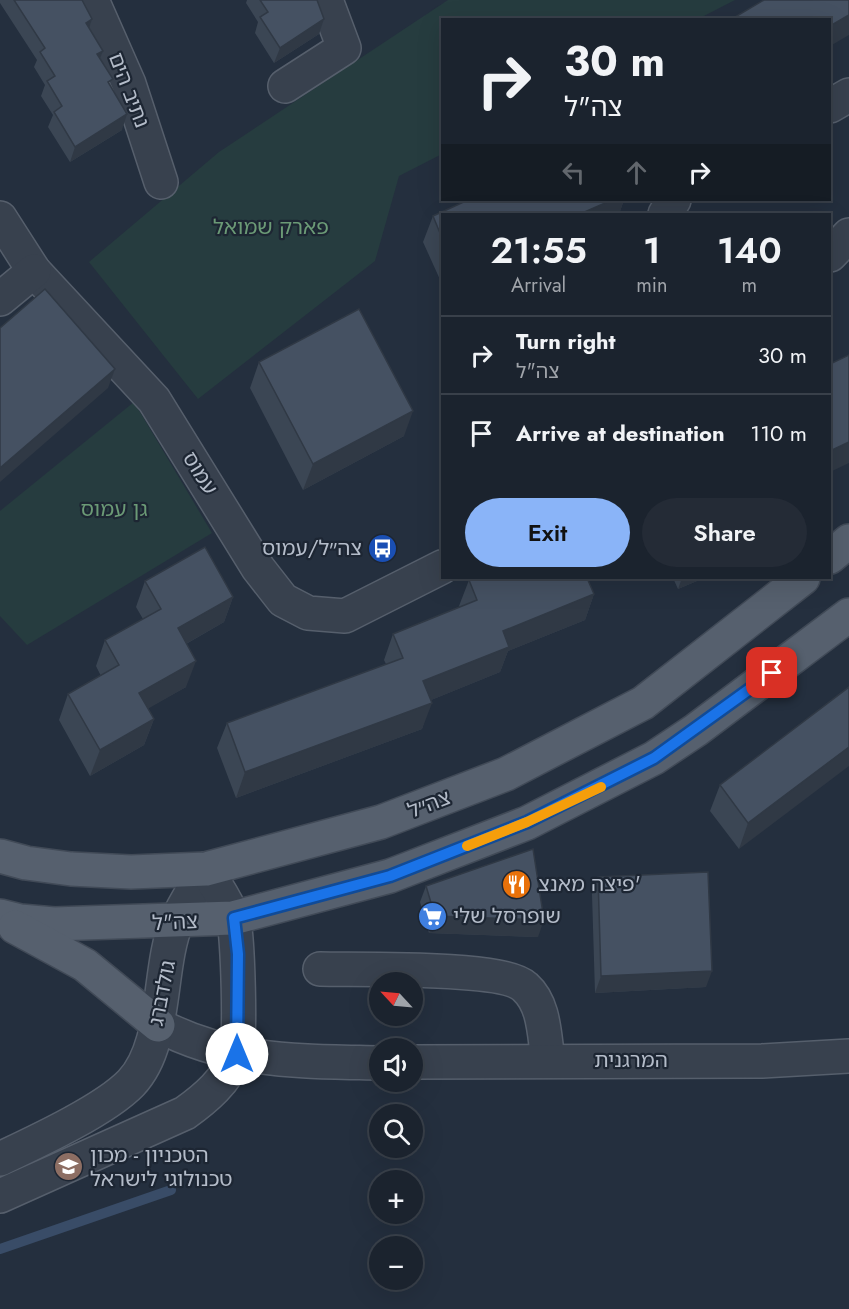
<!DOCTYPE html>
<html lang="en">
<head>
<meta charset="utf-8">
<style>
  body { margin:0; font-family:Jost,"Noto Sans Hebrew",sans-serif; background:#242b36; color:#f1f3f6; height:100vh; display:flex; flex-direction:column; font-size:22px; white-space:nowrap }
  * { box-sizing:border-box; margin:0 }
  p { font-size:20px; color:#a0a4aa }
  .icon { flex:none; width:33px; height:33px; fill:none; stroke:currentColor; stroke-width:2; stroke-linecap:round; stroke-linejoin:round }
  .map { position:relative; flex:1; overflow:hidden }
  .side { position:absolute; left:441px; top:213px; width:390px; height:366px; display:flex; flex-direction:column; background:#1b232e; border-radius:0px; box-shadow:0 6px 24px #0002,0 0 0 2px #39404a }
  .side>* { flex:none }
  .banner { position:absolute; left:441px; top:18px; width:390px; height:183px; border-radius:0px; box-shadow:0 6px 24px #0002,0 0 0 2px #39404a; background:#1b232e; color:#f1f3f6; overflow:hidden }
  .needle { width:39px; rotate:296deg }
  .buttons { position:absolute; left:369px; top:972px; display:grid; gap:12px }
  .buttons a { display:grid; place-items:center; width:54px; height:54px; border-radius:50%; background:#1b232e; box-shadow:0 6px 24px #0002,0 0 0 2px #39404a; font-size:30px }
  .pin { position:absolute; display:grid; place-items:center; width:51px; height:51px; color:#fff; margin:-26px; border-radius:12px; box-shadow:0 3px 9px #0006 }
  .me { position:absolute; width:66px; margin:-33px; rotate:0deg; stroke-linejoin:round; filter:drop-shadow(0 0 4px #0008) }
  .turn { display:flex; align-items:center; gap:21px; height:126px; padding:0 24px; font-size:27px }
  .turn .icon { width:78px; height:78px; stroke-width:2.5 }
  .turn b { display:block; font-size:42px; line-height:51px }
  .lanes { display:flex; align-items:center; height:57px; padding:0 24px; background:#0003; justify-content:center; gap:30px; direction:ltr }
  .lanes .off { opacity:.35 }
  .eta { display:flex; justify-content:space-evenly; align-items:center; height:102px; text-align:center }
  .eta b { font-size:36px; font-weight:600; line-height:42px }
  .button { display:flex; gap:12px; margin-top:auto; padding:12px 24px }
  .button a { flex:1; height:69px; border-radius:36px; background:#8ab4f8; color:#111; font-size:24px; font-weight:600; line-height:69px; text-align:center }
  .button a+a { background:#242b36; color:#f1f3f6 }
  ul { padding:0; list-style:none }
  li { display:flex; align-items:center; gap:18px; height:78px; padding:0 24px; border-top:2px solid #39404a }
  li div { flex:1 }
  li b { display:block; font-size:22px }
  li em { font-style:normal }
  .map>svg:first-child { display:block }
  .green { fill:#263c3f }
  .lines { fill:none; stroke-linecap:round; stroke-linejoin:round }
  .stream { stroke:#394c67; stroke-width:10 }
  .minor-casing { stroke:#565f6c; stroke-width:36 }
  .major-casing { stroke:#414a57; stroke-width:36 }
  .minor { stroke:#38414e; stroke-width:33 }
  .major { stroke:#56606e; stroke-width:33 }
  .wall { fill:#3b4654 }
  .shaded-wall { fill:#303945 }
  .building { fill:#455162; stroke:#303945; stroke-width:1.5 }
  .route-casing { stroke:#114b97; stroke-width:15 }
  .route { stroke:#1a73e8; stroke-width:10 }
  .slow { stroke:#f59e0b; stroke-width:10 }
  .labels { text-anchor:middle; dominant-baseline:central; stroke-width:4.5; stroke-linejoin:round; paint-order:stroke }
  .street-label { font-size:21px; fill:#b4bcc9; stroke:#1d2633 }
  .park-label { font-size:21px; fill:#6b9a76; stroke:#1d2633 }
  .poi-label { font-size:21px; fill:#b4bcc9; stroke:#1d2633; text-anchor:start }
</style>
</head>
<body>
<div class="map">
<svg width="849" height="1309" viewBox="0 0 849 1309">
  <rect width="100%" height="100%" fill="#242f3e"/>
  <g class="green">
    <path d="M448,0H735L698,19L442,20V154L399,176L375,261L198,399L89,262L219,152Z"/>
    <path d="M134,402L212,533L27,645L0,616V511Z"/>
  </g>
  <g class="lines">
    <path class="stream" d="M0,1249L171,1190"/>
    <defs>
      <g id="minor">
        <path d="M92,0L129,84L161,182"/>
        <path d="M285,86L344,48L326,0"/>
        <path d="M830,106L849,95"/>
        <path d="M665,214L674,200"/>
        <path d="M0,218L34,271L154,400L258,568L283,600L308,613L345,616L442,567"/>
        <path d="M830,255L849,235"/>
        <path d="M0,299L34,271"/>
        <path d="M320,969C357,970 503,966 525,987C545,1005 544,1035 548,1060"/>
        <path d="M158,1025C230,1063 300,1061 380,1063"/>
        <path d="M412,1062L762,1061L849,1056"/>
        <path d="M0,1159C36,1142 105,1110 131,1083C168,1044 157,968 177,921C184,903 197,886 206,869"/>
        <path d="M0,1196L185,1113C206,1098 226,1081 236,1056C241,1044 238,931 233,918C227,901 215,885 206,869"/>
      </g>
      <g id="major">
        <path d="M830,557L849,541"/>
        <path d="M0,856L26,863L71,869L131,872L206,869L381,822L506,774L643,703L803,578"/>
        <path d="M0,916L20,921L54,924L233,918L390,876L527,823L654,758L696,730L849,615"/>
        <path d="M15,927L85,965L158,1025"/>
      </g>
    </defs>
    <use href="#minor" class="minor-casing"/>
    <use href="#major" class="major-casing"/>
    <use href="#minor" class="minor"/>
    <use href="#major" class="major"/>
  </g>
  <g class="wall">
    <path d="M0,0H82L92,19L89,29L103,51L100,58L110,86L122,130L70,162L48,127L53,115L41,96L45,85L34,67L37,60L0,3Z"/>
    <path d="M247,0H317L324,19L319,34L274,63L255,33L258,22L246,3Z"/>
    <path d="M460,200H624L619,214H442V284L423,242L433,216L461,203Z"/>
    <path d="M259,362L404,436L303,490L250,388Z"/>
    <path d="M673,578H704L678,589Z"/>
    <path d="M469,580L594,594L585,620L508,651L500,672L431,700L422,729L236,798L217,748L227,723L386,664L384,660L393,634L460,607L459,606Z"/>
    <path d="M145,581L233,597L224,622L186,644V687L148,708L154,719L144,745L90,776L59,720L68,694L101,676L96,666L105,640L143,619L136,607Z"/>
    <path d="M849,687L739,849L710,811L720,785Z"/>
    <path d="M598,877L706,987L595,993L592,894Z"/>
    <path d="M426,886L538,937L429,933L420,902Z"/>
  </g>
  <g class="shaded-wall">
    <path d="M849,15V35L830,46V26Z"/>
    <path d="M92,19L87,35L86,23Z"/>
    <path d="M324,19L319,34L274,63L280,48Z"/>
    <path d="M103,51L97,66V54Z"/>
    <path d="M127,114L122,130L70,162L75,147Z"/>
    <path d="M612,200H624L619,214H580Z"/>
    <path d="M115,369L108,388L0,482V468Z"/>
    <path d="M413,411L404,436L303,490L313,464Z"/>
    <path d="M849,442V463L830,472V451Z"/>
    <path d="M682,578H704L678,589Z"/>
    <path d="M594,594L585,620L508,651L500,672L414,707L423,681L503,631Z"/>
    <path d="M233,597L224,622L168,654L178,628Z"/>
    <path d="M196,661L186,687L130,719L139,693Z"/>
    <path d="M432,703L422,729L236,798L245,772Z"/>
    <path d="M154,719L144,745L90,776L100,750Z"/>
    <path d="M849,747V766L739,849L748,823Z"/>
    <path d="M435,916L544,920L538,937L429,933Z"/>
    <path d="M712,971L706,987L595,993L601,976Z"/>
  </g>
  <g class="building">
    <path d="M14,0H82L92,19L86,23L103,51L97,54L113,79L108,82L127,114L75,147L54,112L62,106L47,81L55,76L40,52L45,48Z"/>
    <path d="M260,0H317L324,19L280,48L260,17L268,12Z"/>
    <path d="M764,0H849V15L830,26V20H730Z"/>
    <path d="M468,200H612L580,214H442V238L433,216Z"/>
    <path d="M45,289L115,369L0,468V328Z"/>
    <path d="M359,309L413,411L313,464L259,362Z"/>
    <path d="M849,355V442L830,451V364Z"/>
    <path d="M205,547L233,597L178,628L196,661L139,693L154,719L100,750L68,694L119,665L105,640L161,609L145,581Z"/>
    <path d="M475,578H587L594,594L503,631L509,647L423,681L432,703L245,772L227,723L403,658L393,634L477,600L469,580Z"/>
    <path d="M849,687V747L748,823L720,785Z"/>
    <path d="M533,849L544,920L435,916L426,886Z"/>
    <path d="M708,872L712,971L601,976L598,877Z"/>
  </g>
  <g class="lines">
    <defs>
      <path id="route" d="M237,1054L238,954L234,918L390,876L527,822L654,758L772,673"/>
    </defs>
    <use href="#route" class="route-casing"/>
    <use href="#route" class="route"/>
    <path class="slow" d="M467,846L527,822L601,787"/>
  </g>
  <defs>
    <symbol id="bus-disc" viewBox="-11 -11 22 22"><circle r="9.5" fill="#1a4fb4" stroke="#1d2633"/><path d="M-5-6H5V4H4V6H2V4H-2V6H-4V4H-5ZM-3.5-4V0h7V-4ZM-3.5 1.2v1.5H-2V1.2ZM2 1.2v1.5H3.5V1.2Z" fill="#fff"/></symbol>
    <symbol id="restaurant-disc" viewBox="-11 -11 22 22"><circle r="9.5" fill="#e8710a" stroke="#1d2633"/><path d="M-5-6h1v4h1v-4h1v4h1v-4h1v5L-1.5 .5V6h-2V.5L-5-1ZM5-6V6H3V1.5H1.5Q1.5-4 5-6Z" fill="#fff"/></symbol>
    <symbol id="supermarket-disc" viewBox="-11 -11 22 22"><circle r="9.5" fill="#3f7fe0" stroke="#1d2633"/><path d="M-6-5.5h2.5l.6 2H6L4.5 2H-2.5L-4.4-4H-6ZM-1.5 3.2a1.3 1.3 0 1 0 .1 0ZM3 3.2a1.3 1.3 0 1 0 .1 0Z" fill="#fff"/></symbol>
    <symbol id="university-disc" viewBox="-11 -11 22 22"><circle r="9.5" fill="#8d6e63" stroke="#1d2633"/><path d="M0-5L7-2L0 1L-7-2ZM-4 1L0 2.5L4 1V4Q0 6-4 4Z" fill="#fff"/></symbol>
  </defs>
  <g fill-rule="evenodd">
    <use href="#bus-disc" x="366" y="532" width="33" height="33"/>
    <use href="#restaurant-disc" x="500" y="868" width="33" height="33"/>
    <use href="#supermarket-disc" x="416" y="900" width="33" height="33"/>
    <use href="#university-disc" x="52" y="1150" width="33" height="33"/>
  </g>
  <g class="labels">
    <g class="street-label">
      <text transform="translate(129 90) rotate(69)">נתיב הים</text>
      <text transform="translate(200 473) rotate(58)">עמוס</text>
      <text transform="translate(429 804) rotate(-21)">צה״ל</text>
      <text transform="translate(175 922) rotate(-3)">צה"ל</text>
      <text transform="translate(162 993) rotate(-79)">גולדברג</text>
      <text x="631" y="1060">המרגנית</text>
    </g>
    <g class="park-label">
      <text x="271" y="227">פארק שמואל</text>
      <text x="114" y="509">גן עמוס</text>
    </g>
    <g class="poi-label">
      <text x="362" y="548" text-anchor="end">צה״ל/עמוס</text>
      <text x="538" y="884">פיצה מאנצ'</text>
      <text x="453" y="916">שופרסל שלי</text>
      <text x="90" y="1155">הטכניון - מכון<tspan x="90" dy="24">טכנולוגי לישראל</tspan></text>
    </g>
  </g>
</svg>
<div class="buttons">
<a><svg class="needle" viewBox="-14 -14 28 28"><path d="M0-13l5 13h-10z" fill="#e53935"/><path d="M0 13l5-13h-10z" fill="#a0a4aa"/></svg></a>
<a><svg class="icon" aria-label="sound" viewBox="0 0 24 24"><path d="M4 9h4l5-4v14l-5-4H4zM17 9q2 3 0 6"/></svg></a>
<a><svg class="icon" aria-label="search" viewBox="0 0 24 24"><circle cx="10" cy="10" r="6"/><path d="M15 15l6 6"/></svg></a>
<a>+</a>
<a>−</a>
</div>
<div class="pin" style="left:772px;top:673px;background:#d93025"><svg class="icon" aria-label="arrive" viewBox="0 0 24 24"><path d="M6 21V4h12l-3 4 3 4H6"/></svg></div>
<svg class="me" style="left:237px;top:1054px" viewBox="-20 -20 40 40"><circle r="19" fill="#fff"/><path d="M0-13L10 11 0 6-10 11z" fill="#1a73e8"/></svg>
<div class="banner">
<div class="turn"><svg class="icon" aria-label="right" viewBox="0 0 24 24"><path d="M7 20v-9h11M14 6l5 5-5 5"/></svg><div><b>30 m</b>צה&quot;ל</div></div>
<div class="lanes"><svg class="icon off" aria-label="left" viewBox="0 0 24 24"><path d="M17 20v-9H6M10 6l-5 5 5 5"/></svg><svg class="icon off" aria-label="ahead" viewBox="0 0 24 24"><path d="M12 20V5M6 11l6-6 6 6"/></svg><svg class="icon" aria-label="right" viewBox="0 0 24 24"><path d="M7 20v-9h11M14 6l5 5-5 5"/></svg></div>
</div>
<section class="side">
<div class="eta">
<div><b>21:55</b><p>Arrival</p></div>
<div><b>1</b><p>min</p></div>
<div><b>140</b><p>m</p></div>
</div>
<ul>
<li><svg class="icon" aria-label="right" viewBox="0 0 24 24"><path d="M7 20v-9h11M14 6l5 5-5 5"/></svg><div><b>Turn right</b><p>צה&quot;ל</p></div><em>30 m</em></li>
<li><svg class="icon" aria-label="arrive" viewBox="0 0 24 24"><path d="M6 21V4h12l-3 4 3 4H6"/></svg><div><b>Arrive at destination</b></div><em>110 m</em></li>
</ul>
<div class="button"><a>Exit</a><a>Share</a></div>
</section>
</div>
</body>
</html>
